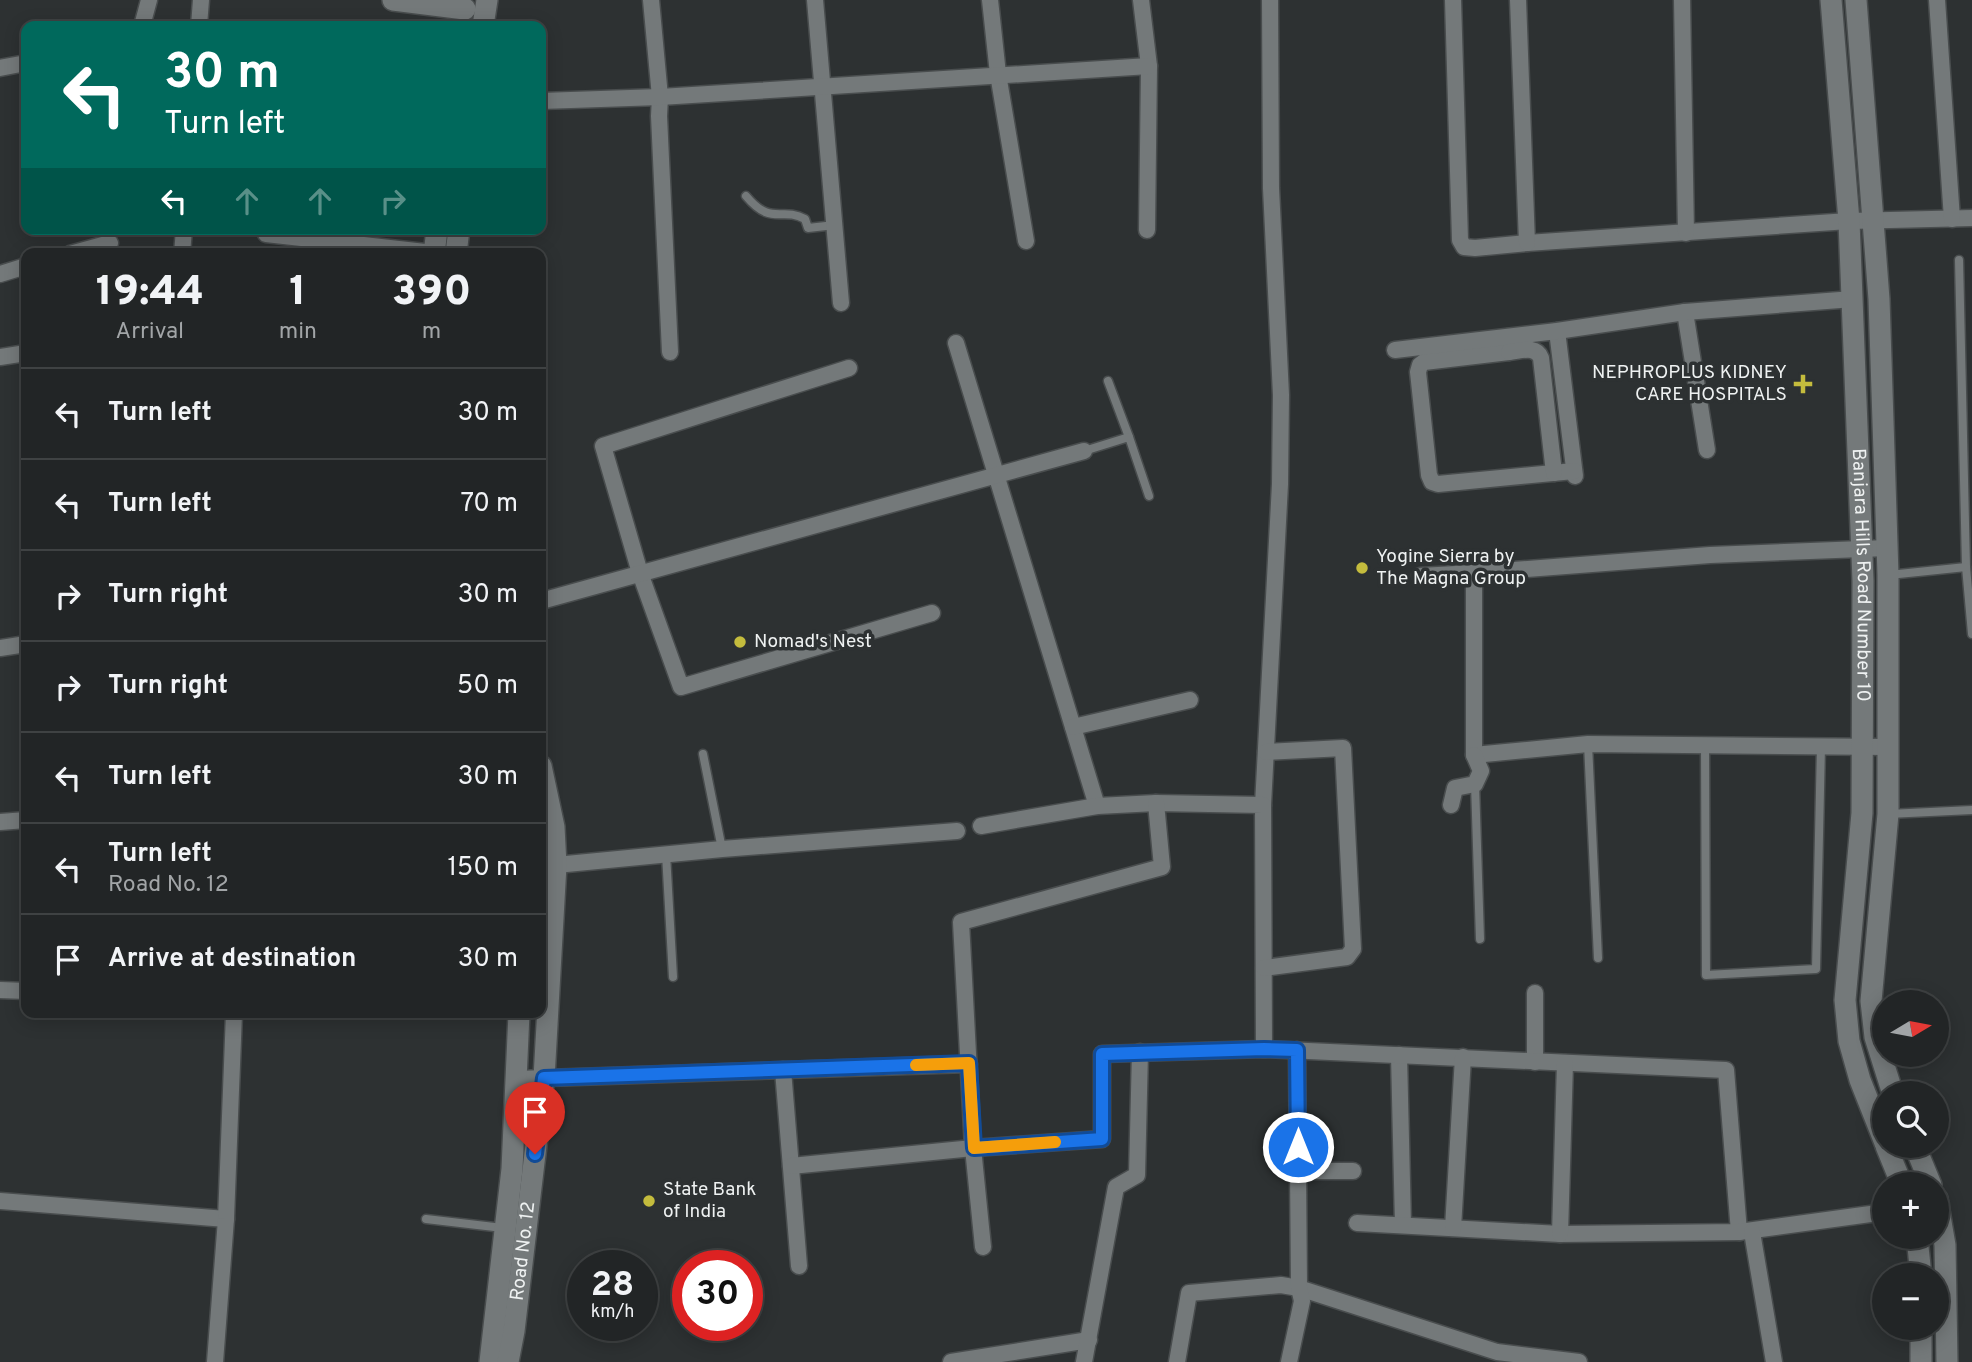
<!DOCTYPE html>
<html lang="en">
<head>
<meta charset="utf-8">
<style>
  body { margin:0; font-family:Overpass,sans-serif; background:#2e3132; color:#f1f3f6; height:100vh; display:flex; flex-direction:column; font-size:26px; white-space:nowrap }
  * { box-sizing:border-box; margin:0 }
  p { font-size:23px; color:#a2a5a7 }
  .icon { flex:none; width:38px; height:38px; fill:none; stroke:currentColor; stroke-width:2; stroke-linecap:round; stroke-linejoin:round }
  .map { position:relative; flex:1; overflow:hidden }
  .panel { position:absolute; left:21px; top:248px; width:525px; height:770px; display:flex; flex-direction:column; background:#222526; border-radius:14px; box-shadow:0 4px 18px #0003,0 0 0 2px #3f4243 }
  .panel>* { flex:none }
  .banner { position:absolute; left:21px; top:21px; width:525px; height:214px; border-radius:14px; box-shadow:0 4px 18px #0003,0 0 0 2px #3f4243; background:#00695c; color:#fff; overflow:hidden }
  .needle { width:46px; rotate:80deg }
  .tools { position:absolute; left:1872px; top:990px; display:grid; gap:14px }
  .tools a { display:grid; place-items:center; width:77px; height:77px; border-radius:50%; background:#222526; box-shadow:0 4px 18px #0003,0 0 0 2px #3f4243; font-size:35px }
  .speed { position:absolute; left:567px; top:1250px; display:flex; gap:14px; font-size:35px; font-weight:700; text-align:center }
  .speed>* { display:grid; place-content:center; width:91px; height:91px; border-radius:50%; background:#222526; box-shadow:0 4px 18px #0003,0 0 0 2px #3f4243; line-height:1 }
  .speed small { font-size:18px; font-weight:400 }
  .speed .limit { border:10px solid #d22; background:#fff; color:#111 }
  .pin { position:absolute; display:grid; place-items:center; width:60px; height:60px; color:#fff; margin:-72px -30px; border-radius:50% 50% 50% 0; rotate:-45deg; box-shadow:0 0 7px #0007 }
  .pin .icon { rotate:45deg }
  .me { position:absolute; width:77px; margin:-38px; rotate:0deg; stroke-linejoin:round; filter:drop-shadow(0 0 5px #0008) }
  .turn { display:flex; align-items:center; gap:24px; height:147px; padding:0 28px; font-size:32px }
  .turn .icon { width:91px; height:91px; stroke-width:2.5 }
  .turn b { display:block; font-size:49px; line-height:60px }
  .lanes { display:flex; align-items:center; height:66px; padding:0 28px; background:#0003; justify-content:center; gap:35px; direction:ltr }
  .lanes .off { opacity:.35 }
  .eta { display:flex; justify-content:space-evenly; align-items:center; height:119px; text-align:center }
  .eta b { font-size:42px; font-weight:800; line-height:49px }
  ul { padding:0; list-style:none }
  li { display:flex; align-items:center; gap:21px; height:91px; padding:0 28px; border-top:2px solid #3f4243 }
  li div { flex:1 }
  li b { display:block; font-size:26px }
  li em { font-style:normal }
  .map>svg:first-child { display:block }
  .lines { fill:none; stroke-linecap:round; stroke-linejoin:round }
  .lane-casing { stroke:#494d4e; stroke-width:11 }
  .street-casing { stroke:#494d4e; stroke-width:19 }
  .secondary-casing { stroke:#494d4e; stroke-width:24 }
  .lane { stroke:#74797a; stroke-width:8 }
  .street { stroke:#74797a; stroke-width:16 }
  .secondary { stroke:#74797a; stroke-width:21 }
  .route-casing { stroke:#114b97; stroke-width:18 }
  .route { stroke:#1a73e8; stroke-width:12 }
  .slow { stroke:#f59e0b; stroke-width:12 }
  .poi-dot { fill:#c4bc3d; stroke:#2d3132; stroke-width:2.5 }
  .labels { text-anchor:middle; dominant-baseline:central; stroke-width:7; stroke-linejoin:round; paint-order:stroke }
  .poi-label { font-size:19px; fill:#eef1f1; stroke:#2d3132; text-anchor:start }
  .street-label { font-size:19px; fill:#eef1f1; stroke:#2d3132 }
</style>
</head>
<body>
<div class="map">
<svg width="1972" height="1362" viewBox="0 0 1972 1362">
  <rect width="100%" height="100%" fill="#2d3132"/>
  <g class="lines">
    <defs>
      <g id="lane">
        <path d="M746,196C772,227 781,206 805,219L808,228L835,225"/>
        <path d="M1959,260L1966,567L1972,634"/>
        <path d="M1108,381L1129,437"/>
        <path d="M1084,451L1129,437L1149,496"/>
        <path d="M1889,575L1966,567"/>
        <path d="M1588,744L1598,958"/>
        <path d="M1705,745L1706,975L1816,969L1821,746"/>
        <path d="M703,754L722,849"/>
        <path d="M1475,784L1480,939"/>
        <path d="M1888,814L1972,810"/>
        <path d="M666,854L673,977"/>
        <path d="M426,1219L503,1228"/>
      </g>
      <g id="street">
        <path d="M651,0L660,97L659,116L670,352"/>
        <path d="M815,0L841,303"/>
        <path d="M990,0L998,74L1026,241"/>
        <path d="M1141,0L1149,66L1147,230"/>
        <path d="M1453,0L1460,240L1464,247L1475,248L1527,243L1849,221L1972,218"/>
        <path d="M1518,0L1527,243"/>
        <path d="M1682,0L1686,233"/>
        <path d="M1937,0L1952,219"/>
        <path d="M142,26L149,0"/>
        <path d="M199,26L201,0"/>
        <path d="M0,68L26,63"/>
        <path d="M541,101L660,97L1149,66"/>
        <path d="M267,229L266,234L434,253"/>
        <path d="M70,254L110,243"/>
        <path d="M182,254L184,229"/>
        <path d="M0,274L26,266"/>
        <path d="M1685,312L1707,450"/>
        <path d="M1557,331L1575,476"/>
        <path d="M1508,337L1509,352L1424,362L1420,365L1418,372L1429,475L1432,482L1438,484L1574,471"/>
        <path d="M956,343L1097,806"/>
        <path d="M1395,350L1557,331L1685,312L1853,299"/>
        <path d="M1509,352C1521,351 1536,345 1541,358L1554,473"/>
        <path d="M0,357L26,353"/>
        <path d="M849,368L603,446L640,573L681,687L932,613"/>
        <path d="M1887,548L1710,555L1474,573V755L1588,744L1888,747"/>
        <path d="M1420,576L1474,573"/>
        <path d="M541,601L1084,451"/>
        <path d="M0,648L26,644"/>
        <path d="M1073,727L1190,700"/>
        <path d="M1263,805L1280,484L1281,395L1271,188L1270,0"/>
        <path d="M1451,805L1455,788L1475,784L1481,771L1474,755"/>
        <path d="M0,822L26,820"/>
        <path d="M981,826L1097,806L1156,803L1263,805L1264,1049"/>
        <path d="M556,865L722,849L957,831"/>
        <path d="M1264,968L1347,957L1353,949L1343,748L1266,752"/>
        <path d="M0,990L26,991"/>
        <path d="M1535,993V1062"/>
        <path d="M1399,1055L1403,1225"/>
        <path d="M783,1070L799,1266"/>
        <path d="M516,1079L969,1064"/>
        <path d="M791,1166L973,1148L1102,1139V1054L1264,1049L1726,1070L1739,1232"/>
        <path d="M1298,1171H1353"/>
        <path d="M0,1201L226,1219"/>
        <path d="M1357,1223L1560,1234L1739,1232L1885,1212"/>
        <path d="M1453,1228L1463,1057"/>
        <path d="M1752,1232L1774,1362"/>
        <path d="M1560,1234L1565,1063"/>
        <path d="M983,1247L973,1148L961,922L1162,867L1156,803"/>
        <path d="M215,1362L226,1219L234,1013"/>
        <path d="M951,1362L1089,1340"/>
        <path d="M1084,1362L1116,1187L1137,1175L1140,1052"/>
        <path d="M1177,1362L1189,1293L1281,1285L1299,1288L1497,1352L1579,1362"/>
        <path d="M1289,1362L1302,1301L1299,1288L1297,1050"/>
      </g>
      <g id="secondary">
        <path d="M393,0L465,9"/>
        <path id="s1" d="M1831,0L1849,221L1863,581L1862,813L1845,1000L1849,1041L1860,1080L1885,1143"/>
        <path d="M1856,0L1879,299L1888,575V814L1871,1001L1875,1037L1893,1094"/>
        <path d="M483,26L487,0"/>
        <path d="M434,254L437,229"/>
        <path d="M456,254L459,229"/>
        <path d="M1886,1146L1902,1185"/>
        <path d="M1915,1146L1931,1185"/>
        <path d="M1937,1199L1945,1245L1947,1362"/>
        <path d="M1917,1237L1921,1276"/>
        <path d="M490,1362L512,1169L519,1013"/>
        <path id="s2" d="M508,1362L514,1331L544,1078L556,865L554,827L541,766"/>
        <path d="M1921,1362V1328"/>
      </g>
    </defs>
    <use href="#lane" class="lane-casing"/>
    <use href="#street" class="street-casing"/>
    <use href="#secondary" class="secondary-casing"/>
    <use href="#lane" class="lane"/>
    <use href="#street" class="street"/>
    <use href="#secondary" class="secondary"/>
  </g>
  <g class="lines">
    <defs>
      <path id="route" d="M535,1154L544,1078L969,1063L974,1148L1102,1139V1054L1264,1049L1297,1050L1298,1147"/>
    </defs>
    <use href="#route" class="route-casing"/>
    <use href="#route" class="route"/>
    <path class="slow" d="M916,1065L969,1063L974,1148L1055,1142"/>
  </g>
  <g class="poi-dot">
    <path d="M1799.5 373.5h7v7h7v7h-7v7h-7v-7h-7v-7h7z"/>
    <circle cx="1362" cy="568" r="7"/>
    <circle cx="740" cy="642" r="7"/>
    <circle cx="649" cy="1201" r="7"/>
  </g>
  <g class="labels">
    <g class="poi-label">
      <text x="1787" y="373" text-anchor="end">NEPHROPLUS KIDNEY<tspan x="1787" dy="22">CARE HOSPITALS</tspan></text>
      <text x="1376" y="557">Yogine Sierra by<tspan x="1376" dy="22">The Magna Group</tspan></text>
      <text x="754" y="642">Nomad's Nest</text>
      <text x="663" y="1190">State Bank<tspan x="663" dy="22">of India</tspan></text>
    </g>
    <g class="street-label">
      <text stroke="none"><textPath href="#s1" startOffset="576">Banjara Hills Road Number 10</textPath></text>
      <text stroke="none"><textPath href="#s2" startOffset="112">Road No. 12</textPath></text>
    </g>
  </g>
</svg>
<div class="tools">
<a><svg class="needle" viewBox="-14 -14 28 28"><path d="M0-13l5 13h-10z" fill="#e53935"/><path d="M0 13l5-13h-10z" fill="#a2a5a7"/></svg></a>
<a><svg class="icon" aria-label="search" viewBox="0 0 24 24"><circle cx="10" cy="10" r="6"/><path d="M15 15l6 6"/></svg></a>
<a>+</a>
<a>−</a>
</div>
<div class="speed"><div>28<small>km/h</small></div><div class="limit">30</div></div>
<div class="pin" style="left:535px;top:1154px;background:#d93025"><svg class="icon" aria-label="arrive" viewBox="0 0 24 24"><path d="M6 21V4h12l-3 4 3 4H6"/></svg></div>
<svg class="me" style="left:1298px;top:1147px" viewBox="-20 -20 40 40"><circle r="17" fill="#1a73e8" stroke="#fff" stroke-width="3"/><path d="M0-11L8 9 0 5-8 9z" fill="#fff"/></svg>
<div class="banner">
<div class="turn"><svg class="icon" aria-label="left" viewBox="0 0 24 24"><path d="M17 20v-9H6M10 6l-5 5 5 5"/></svg><div><b>30 m</b>Turn left</div></div>
<div class="lanes"><svg class="icon" aria-label="left" viewBox="0 0 24 24"><path d="M17 20v-9H6M10 6l-5 5 5 5"/></svg><svg class="icon off" aria-label="ahead" viewBox="0 0 24 24"><path d="M12 20V5M6 11l6-6 6 6"/></svg><svg class="icon off" aria-label="ahead" viewBox="0 0 24 24"><path d="M12 20V5M6 11l6-6 6 6"/></svg><svg class="icon off" aria-label="right" viewBox="0 0 24 24"><path d="M7 20v-9h11M14 6l5 5-5 5"/></svg></div>
</div>
<section class="panel">
<div class="eta">
<div><b>19:44</b><p>Arrival</p></div>
<div><b>1</b><p>min</p></div>
<div><b>390</b><p>m</p></div>
</div>
<ul>
<li><svg class="icon" aria-label="left" viewBox="0 0 24 24"><path d="M17 20v-9H6M10 6l-5 5 5 5"/></svg><div><b>Turn left</b></div><em>30 m</em></li>
<li><svg class="icon" aria-label="left" viewBox="0 0 24 24"><path d="M17 20v-9H6M10 6l-5 5 5 5"/></svg><div><b>Turn left</b></div><em>70 m</em></li>
<li><svg class="icon" aria-label="right" viewBox="0 0 24 24"><path d="M7 20v-9h11M14 6l5 5-5 5"/></svg><div><b>Turn right</b></div><em>30 m</em></li>
<li><svg class="icon" aria-label="right" viewBox="0 0 24 24"><path d="M7 20v-9h11M14 6l5 5-5 5"/></svg><div><b>Turn right</b></div><em>50 m</em></li>
<li><svg class="icon" aria-label="left" viewBox="0 0 24 24"><path d="M17 20v-9H6M10 6l-5 5 5 5"/></svg><div><b>Turn left</b></div><em>30 m</em></li>
<li><svg class="icon" aria-label="left" viewBox="0 0 24 24"><path d="M17 20v-9H6M10 6l-5 5 5 5"/></svg><div><b>Turn left</b><p>Road No. 12</p></div><em>150 m</em></li>
<li><svg class="icon" aria-label="arrive" viewBox="0 0 24 24"><path d="M6 21V4h12l-3 4 3 4H6"/></svg><div><b>Arrive at destination</b></div><em>30 m</em></li>
</ul>
</section>
</div>
</body>
</html>
